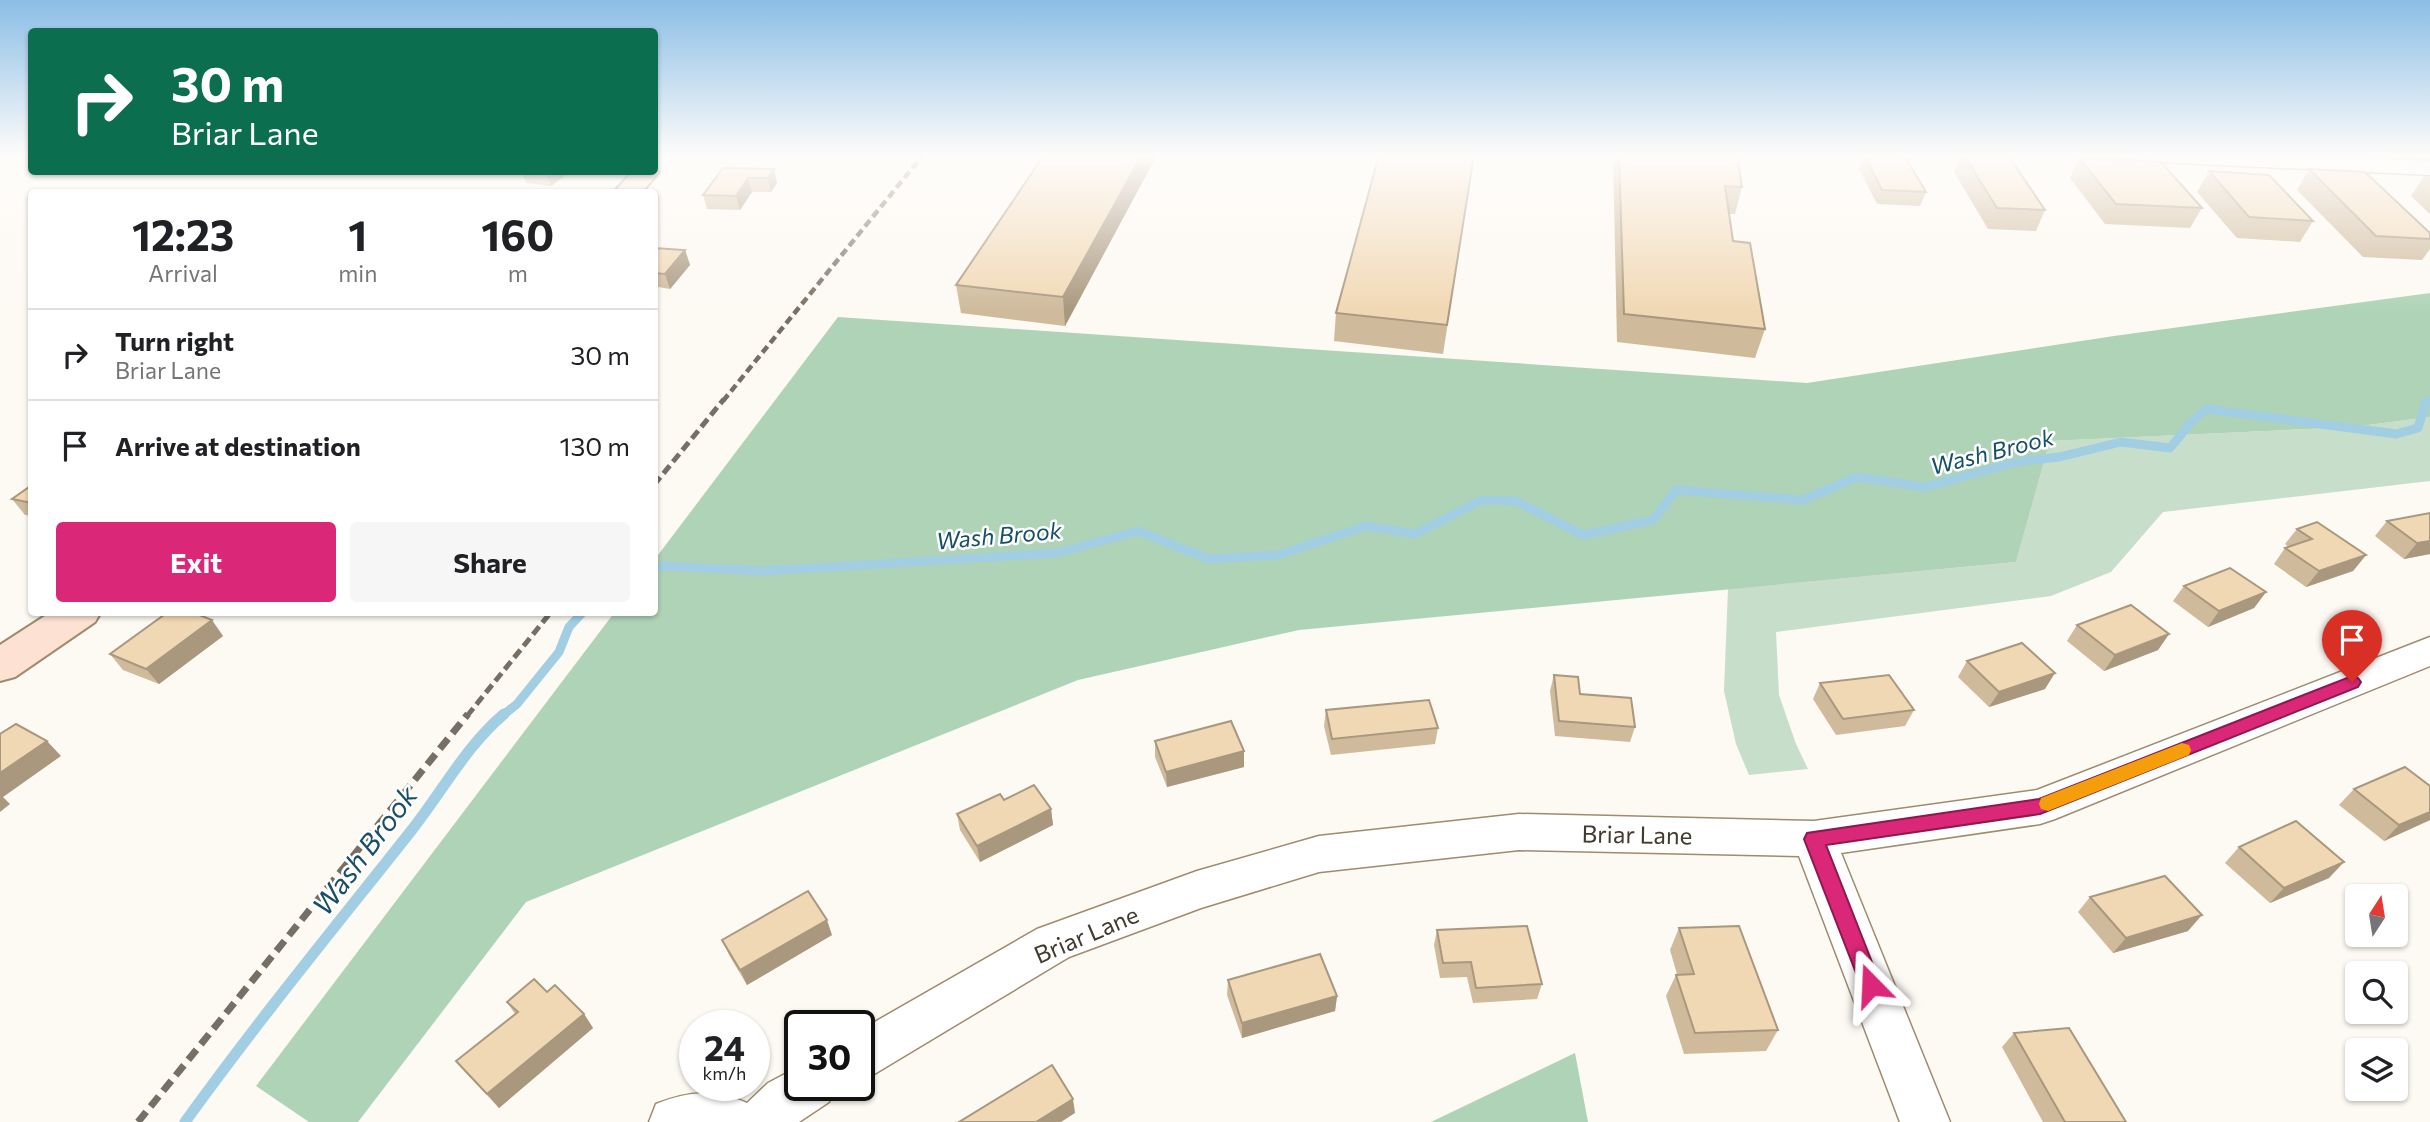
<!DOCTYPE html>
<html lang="en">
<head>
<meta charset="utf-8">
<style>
  body { margin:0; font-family:Commissioner,sans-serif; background:#f6f6f6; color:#202124; height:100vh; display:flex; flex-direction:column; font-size:26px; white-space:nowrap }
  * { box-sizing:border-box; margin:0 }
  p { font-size:23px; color:#757577 }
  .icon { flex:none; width:38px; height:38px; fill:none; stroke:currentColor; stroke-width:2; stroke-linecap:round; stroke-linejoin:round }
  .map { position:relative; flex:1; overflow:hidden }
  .drawer { position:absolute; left:28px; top:189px; width:630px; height:427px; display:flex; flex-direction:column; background:#fff; border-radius:7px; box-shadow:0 2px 5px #0004 }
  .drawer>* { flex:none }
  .hud { position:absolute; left:28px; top:28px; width:630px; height:147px; border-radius:7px; box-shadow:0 2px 5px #0004; background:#0b6e4f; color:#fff; overflow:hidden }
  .needle { width:46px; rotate:12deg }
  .controls { position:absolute; left:2345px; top:884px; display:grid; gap:14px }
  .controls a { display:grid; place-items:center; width:63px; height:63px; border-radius:7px; background:#fff; box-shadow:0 2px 5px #0004; font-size:35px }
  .speed { position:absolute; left:679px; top:1010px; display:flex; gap:14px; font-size:35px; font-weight:700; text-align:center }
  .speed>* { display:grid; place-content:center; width:91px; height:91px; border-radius:50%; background:#fff; box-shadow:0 2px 5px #0004; line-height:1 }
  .speed small { font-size:18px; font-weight:400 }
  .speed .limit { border:4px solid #111; border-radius:10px; background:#fff; color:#111 }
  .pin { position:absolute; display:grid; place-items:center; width:60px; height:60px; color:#fff; margin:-72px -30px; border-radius:50% 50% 50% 0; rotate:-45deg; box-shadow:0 0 7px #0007 }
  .pin .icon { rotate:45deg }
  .me { position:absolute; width:77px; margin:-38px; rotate:339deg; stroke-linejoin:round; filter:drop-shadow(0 0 5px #0008) }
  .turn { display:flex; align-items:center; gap:24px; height:147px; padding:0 28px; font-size:32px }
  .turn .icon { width:91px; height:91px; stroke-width:2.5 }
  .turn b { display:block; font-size:49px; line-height:60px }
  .eta { display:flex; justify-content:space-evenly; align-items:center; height:119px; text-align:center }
  .eta b { font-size:42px; font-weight:700; line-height:49px }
  .primary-button { display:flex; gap:14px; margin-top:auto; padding:14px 28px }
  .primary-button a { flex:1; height:80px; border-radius:7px; background:#db2777; color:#fff; font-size:28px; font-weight:700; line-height:80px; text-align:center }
  .primary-button a+a { background:#f6f6f6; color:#202124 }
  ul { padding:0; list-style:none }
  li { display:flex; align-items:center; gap:21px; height:91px; padding:0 28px; border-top:2px solid #e0e0e0 }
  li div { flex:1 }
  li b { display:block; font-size:26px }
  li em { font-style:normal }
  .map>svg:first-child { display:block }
  .green { fill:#c7decb }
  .forest { fill:#afd3b6 }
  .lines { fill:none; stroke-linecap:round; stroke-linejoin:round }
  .stream-far1 { stroke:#a1cee3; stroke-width:9 }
  .stream { stroke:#a1cee3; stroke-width:11 }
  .street-casing { stroke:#9f8b6e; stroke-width:3 }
  .secondary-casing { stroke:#9f8b6e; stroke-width:4 }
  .street { fill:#fff; fill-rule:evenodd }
  .secondary { fill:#fde2d4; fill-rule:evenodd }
  .rail-far2 { stroke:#766f65; stroke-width:4.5; stroke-dasharray:8 4.5; stroke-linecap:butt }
  .rail-far1 { stroke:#766f65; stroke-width:5; stroke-dasharray:10 5; stroke-linecap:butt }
  .rail { stroke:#766f65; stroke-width:7; stroke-dasharray:13 7; stroke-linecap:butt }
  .wall { fill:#cfba9b }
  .shaded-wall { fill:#a9977e }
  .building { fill:#f1d8b4; stroke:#a9977e; stroke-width:2 }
  .route { fill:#db2777; stroke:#8e194d; stroke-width:2 }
  .slow { fill:#f59e0b }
  .labels { text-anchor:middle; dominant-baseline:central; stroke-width:5; stroke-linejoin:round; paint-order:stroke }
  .water-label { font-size:23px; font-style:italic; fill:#164f66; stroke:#fff }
  .near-street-label { font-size:24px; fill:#423a2e; stroke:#fff }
  .near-water-label { font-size:28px; font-style:italic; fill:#164f66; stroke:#fff }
</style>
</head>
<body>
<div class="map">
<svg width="2430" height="1122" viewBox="0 0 2430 1122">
  <rect width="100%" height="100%" fill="#fdf9f3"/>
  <path class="green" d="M2430,417V481L2163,512L2111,572L2051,596L1776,632L1779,695L1796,744L1808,769L1749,775L1736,744L1724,691L1728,589L2016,562L2050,441L2353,427Z"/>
  <g class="forest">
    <path d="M2430,293V417L2353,427L2050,441L2016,562L1299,630L1078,680L526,902L358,1122H309L256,1086L614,613L654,612L655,559L838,317L1807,383L2114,336Z"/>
    <path d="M1575,1053L1588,1122H1431Z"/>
  </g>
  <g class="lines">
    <g class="stream-far1">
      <path d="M654,568L665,566L764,571L1057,553L1138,531L1209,559L1278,555L1366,526L1415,534L1482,500L1516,501L1583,535L1653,520L1676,490L1803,500L1857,477L1925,487L2017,462L2059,457L2121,442L2170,448L2193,420L2207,409L2396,434L2418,428L2426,402L2430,401"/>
      <path d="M502,716L517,704L559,652L569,627L583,612"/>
    </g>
    <path class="stream" d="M185,1122C257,1022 335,927 411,831C442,792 466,746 504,714"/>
    <defs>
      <g id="street">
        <path d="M2147,155H2305L2430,161V175L2159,162L2151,160Z"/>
        <path d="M2430,637V666L2055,819L2040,824L1841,853L1950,1122H1900L1799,856L1519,850L1319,872L1201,908L1069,957L876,1073L859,1080V1031L1037,929L1197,871L1319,836L1519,814L1814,821L2037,790Z"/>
        <path d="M800,1066V1085H836L829,1102L799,1122H649L656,1104C689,1091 714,1089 747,1103L768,1083Z"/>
      </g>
      <g id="secondary">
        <path d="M654,166L659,172L642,192H614L632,172H654Z"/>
        <path d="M51,612H101L95,622L15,677L0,681V645Z"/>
      </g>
    </defs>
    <use href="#street" class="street-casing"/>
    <use href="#secondary" class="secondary-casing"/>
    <use href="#street" class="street"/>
    <use href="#secondary" class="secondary"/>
    <path class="rail-far2" d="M723,401L923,155"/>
    <g class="rail-far1">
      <path d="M654,485L724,399"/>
      <path d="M467,716L551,612"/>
    </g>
    <path class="rail" d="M138,1122L468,714"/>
  </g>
  <g class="wall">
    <path d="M1157,155L1065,326L961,313L956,285Z"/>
    <path d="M1474,155L1443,354L1334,341L1336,313Z"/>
    <path d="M1613,155H1737L1742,187L1735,214H1729L1733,241L1765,329L1755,358L1617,342Z"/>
    <path d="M1864,155L1926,192L1920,206L1877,204L1859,169Z"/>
    <path d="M1961,155H2008L2045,210L2036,231L1988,229L1954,172Z"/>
    <path d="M2079,158L2202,208L2190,228L2105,224L2070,178Z"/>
    <path d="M723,168L774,169L777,183L771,192H752L740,210L707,209L703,195Z"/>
    <path d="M2309,169L2430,233V249L2422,260L2363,257L2297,190Z"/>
    <path d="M2209,171L2313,221L2300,242L2237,238L2197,192Z"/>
    <path d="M522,172H570L551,186L526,183Z"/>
    <path d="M2424,176H2430V214L2411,196Z"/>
    <path d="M654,248L685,250L690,265L670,289L658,287L654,291Z"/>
    <path d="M32,485V516L25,515L12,499Z"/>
    <path d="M2430,513V554L2404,559L2375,536L2387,521Z"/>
    <path d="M2297,529L2366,555L2353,571L2306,587L2274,564L2285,548L2289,547L2285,544Z"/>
    <path d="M2184,586L2266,592L2254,608L2208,627L2173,601Z"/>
    <path d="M2077,625L2169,634L2158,650L2104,671L2067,641Z"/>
    <path d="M223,636L159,684L123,670L110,654Z"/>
    <path d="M1967,661L2045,689L1989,707L1958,677Z"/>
    <path d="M1554,675L1580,694L1635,727L1630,742L1555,736L1550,691Z"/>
    <path d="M1820,683L1914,710L1905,726L1836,735L1813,699Z"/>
    <path d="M1326,710L1438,728L1435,744L1331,755L1324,726Z"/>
    <path d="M1155,741L1244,767L1167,787L1155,757Z"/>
    <path d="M2354,789L2430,820L2384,841L2339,805Z"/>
    <path d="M1004,800L1051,809L1053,825L980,862L960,830L957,814Z"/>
    <path d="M2239,847L2329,878L2270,903L2225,863Z"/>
    <path d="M2090,897L2188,931L2113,953L2078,912Z"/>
    <path d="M1679,928L1778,1030L1766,1051L1684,1054L1666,996L1676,975L1677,974L1670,950Z"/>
    <path d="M1437,930L1542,984L1537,999L1473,1003L1467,977L1440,978L1434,945Z"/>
    <path d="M832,935L747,985L729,955L722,940Z"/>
    <path d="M1228,980L1337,996L1335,1011L1242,1038L1227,995Z"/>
    <path d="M547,992L584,1014L593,1028L499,1108L468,1075L456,1061L515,1014L507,1002Z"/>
    <path d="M2014,1033L2126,1122H2043L2002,1047Z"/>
  </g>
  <g class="shaded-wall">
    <path d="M1142,155H1157L1065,326L1063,297Z"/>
    <path d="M774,169L777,183L771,192L768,178Z"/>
    <path d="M546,172H570L551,186Z"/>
    <path d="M748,178L752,192L740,210L736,196Z"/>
    <path d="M685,250L690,265L670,289L665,274Z"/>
    <path d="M654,277L658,287L654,291Z"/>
    <path d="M2430,541V554L2404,559L2417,543Z"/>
    <path d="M2366,555L2353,571L2306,587L2319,571Z"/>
    <path d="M2266,592L2254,608L2208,627L2219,611Z"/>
    <path d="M212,620L223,636L159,684L146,669Z"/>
    <path d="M2169,634L2158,650L2104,671L2115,655Z"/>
    <path d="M2055,673L2045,689L1989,707L1999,692Z"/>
    <path d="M47,741L61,756L3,797L10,804L0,812V773Z"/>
    <path d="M1244,751V767L1167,787L1166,772Z"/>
    <path d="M1051,809L1053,825L980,862L977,846Z"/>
    <path d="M2430,812V820L2384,841L2399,825Z"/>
    <path d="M2344,862L2329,878L2270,903L2284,888Z"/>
    <path d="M2202,915L2188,931L2113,953L2126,938Z"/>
    <path d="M827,920L832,935L747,985L740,970Z"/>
    <path d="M1337,996L1335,1011L1242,1038V1023Z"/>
    <path d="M584,1014L593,1028L499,1108L487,1094Z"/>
    <path d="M1073,1099L1075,1113L1061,1122H1036Z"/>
  </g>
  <g class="building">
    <path d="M1044,155H1142L1063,297L956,285Z"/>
    <path d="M1379,155H1474L1447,325L1336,313Z"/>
    <path d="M1619,155H1737L1742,187L1725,186L1733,241L1750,243L1765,329L1624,314Z"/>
    <path d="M1864,155L1905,157L1926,192L1882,190Z"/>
    <path d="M1964,155H2008L2045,210L1997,208Z"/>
    <path d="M2079,158L2161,162L2202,208L2116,204Z"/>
    <path d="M723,168L774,169L768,178H748L736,196L703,195Z"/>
    <path d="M2309,169L2365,172L2430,233V239L2376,236Z"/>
    <path d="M2209,171L2269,175L2313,221L2249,217Z"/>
    <path d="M654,248L685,250L665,274L654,273Z"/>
    <path d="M32,485V503L12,499Z"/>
    <path d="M2430,513V541L2417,543L2387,521Z"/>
    <path d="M2317,522L2366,555L2319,571L2285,548L2312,539L2297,529Z"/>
    <path d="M2230,568L2266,592L2219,611L2184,586Z"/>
    <path d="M2131,605L2169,634L2115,655L2077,625Z"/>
    <path d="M168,612H192L212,620L146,669L110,654Z"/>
    <path d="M2022,643L2055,673L1999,692L1967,661Z"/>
    <path d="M1554,675L1578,677L1580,694L1631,698L1635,727L1559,721Z"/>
    <path d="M1889,675L1914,710L1843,719L1820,683Z"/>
    <path d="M1429,700L1438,728L1332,739L1326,710Z"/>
    <path d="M1231,721L1244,751L1166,772L1155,741Z"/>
    <path d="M16,724L47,741L0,773V734Z"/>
    <path d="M2405,767L2430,786V812L2399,825L2354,789Z"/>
    <path d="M1034,785L1051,809L977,846L957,814L1000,794L1004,800Z"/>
    <path d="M2296,821L2344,862L2284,888L2239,847Z"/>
    <path d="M2165,876L2202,915L2126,938L2090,897Z"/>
    <path d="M808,891L827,920L740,970L722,940Z"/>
    <path d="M1527,926L1542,984L1476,988L1471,962L1443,963L1437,930Z"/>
    <path d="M1739,926L1778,1030L1695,1033L1676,975L1694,974L1679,928Z"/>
    <path d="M1320,954L1337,996L1242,1023L1228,980Z"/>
    <path d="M534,979L547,992L555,985L584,1014L487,1094L456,1061L518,1012L507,1002Z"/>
    <path d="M2069,1028L2126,1122H2065L2014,1033Z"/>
    <path d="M1052,1065L1073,1099L1036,1122H959Z"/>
  </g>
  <linearGradient id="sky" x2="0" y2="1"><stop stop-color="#8bbee6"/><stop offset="0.5" stop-color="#fefcfa"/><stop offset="1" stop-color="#fefcfa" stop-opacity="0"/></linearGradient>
  <rect width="2430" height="312" fill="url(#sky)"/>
  <path class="route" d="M2352,676L2358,678L2361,682L2358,687L2040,814L1826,845L1881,985L1878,991L1871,994L1863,991L1804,839L1807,833L2039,799Z"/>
  <path class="slow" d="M2182,743L2189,745L2191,750L2189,755L2048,811L2041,809L2039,804L2041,798Z"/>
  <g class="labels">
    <g class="water-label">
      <text transform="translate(1992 451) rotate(-14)">Wash Brook</text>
      <text transform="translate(999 535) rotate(-5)">Wash Brook</text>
    </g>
    <g class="near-street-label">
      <text transform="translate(1637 834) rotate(1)">Briar Lane</text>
      <text transform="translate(1086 934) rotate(-23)">Briar Lane</text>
    </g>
    <g class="near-water-label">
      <text transform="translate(364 850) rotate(-53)">Wash Brook</text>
    </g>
  </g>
</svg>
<div class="controls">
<a><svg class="needle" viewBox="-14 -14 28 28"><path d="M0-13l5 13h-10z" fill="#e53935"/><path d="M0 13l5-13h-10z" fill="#757577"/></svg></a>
<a><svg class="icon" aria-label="search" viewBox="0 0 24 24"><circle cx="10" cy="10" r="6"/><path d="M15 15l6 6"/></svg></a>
<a><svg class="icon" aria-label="layers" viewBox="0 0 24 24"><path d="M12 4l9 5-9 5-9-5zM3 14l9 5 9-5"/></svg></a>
</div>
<div class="speed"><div>24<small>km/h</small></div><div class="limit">30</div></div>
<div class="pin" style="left:2352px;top:682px;background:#d93025"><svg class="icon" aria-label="arrive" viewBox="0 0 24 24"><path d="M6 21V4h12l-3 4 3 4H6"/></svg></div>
<svg class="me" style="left:1871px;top:985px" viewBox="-20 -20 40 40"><path d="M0-17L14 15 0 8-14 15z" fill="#db2777" stroke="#fff" stroke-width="4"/></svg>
<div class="hud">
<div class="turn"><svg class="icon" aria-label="right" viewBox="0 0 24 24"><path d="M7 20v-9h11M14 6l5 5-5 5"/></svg><div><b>30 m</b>Briar Lane</div></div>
</div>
<section class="drawer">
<div class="eta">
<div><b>12:23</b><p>Arrival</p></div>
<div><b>1</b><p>min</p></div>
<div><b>160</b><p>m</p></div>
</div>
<ul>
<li><svg class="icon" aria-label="right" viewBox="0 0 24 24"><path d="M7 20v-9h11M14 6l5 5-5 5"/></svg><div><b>Turn right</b><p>Briar Lane</p></div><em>30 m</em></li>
<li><svg class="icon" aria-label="arrive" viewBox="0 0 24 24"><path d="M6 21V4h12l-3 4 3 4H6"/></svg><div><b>Arrive at destination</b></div><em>130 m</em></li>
</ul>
<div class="primary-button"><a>Exit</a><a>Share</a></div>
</section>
</div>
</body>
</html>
